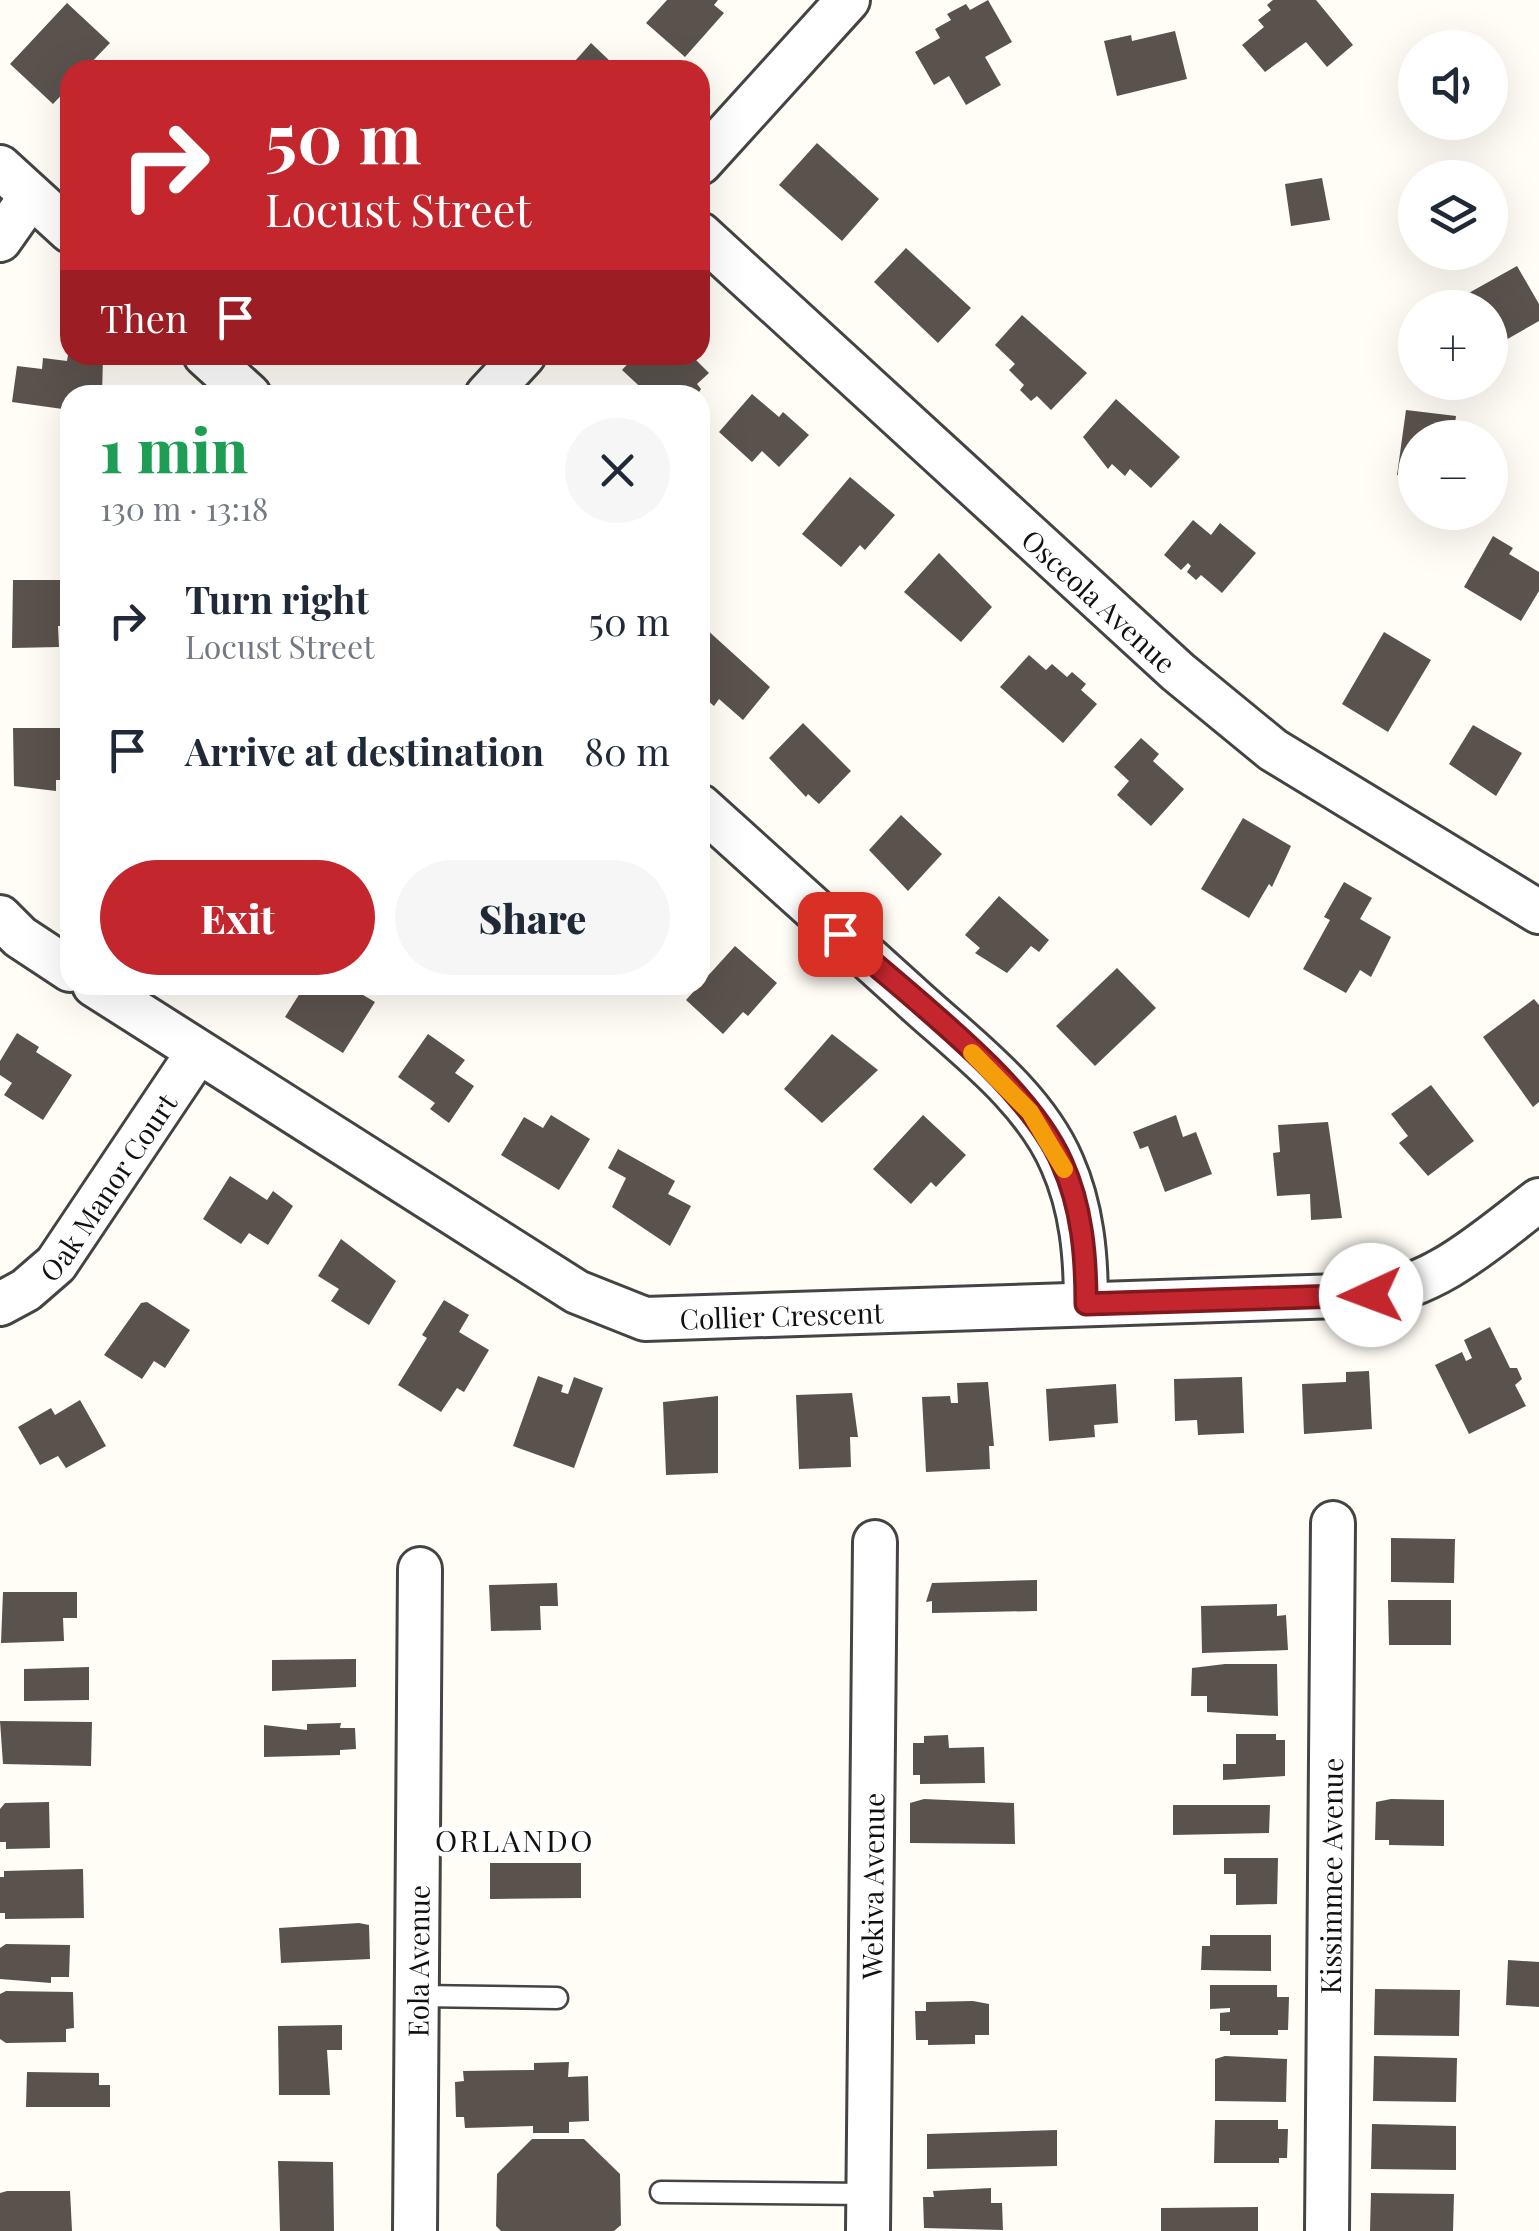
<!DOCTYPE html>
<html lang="en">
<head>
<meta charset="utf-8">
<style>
  body { margin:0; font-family:"Playfair Display",serif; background:#f6f6f7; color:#1f2937; height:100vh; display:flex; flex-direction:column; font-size:38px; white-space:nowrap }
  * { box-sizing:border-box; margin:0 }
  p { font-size:32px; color:#747a83 }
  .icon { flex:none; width:55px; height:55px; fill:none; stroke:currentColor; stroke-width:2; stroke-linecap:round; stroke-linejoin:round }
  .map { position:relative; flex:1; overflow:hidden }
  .sheet { position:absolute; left:60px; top:385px; width:650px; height:610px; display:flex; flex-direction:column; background:#fff; border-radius:30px; box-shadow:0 10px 40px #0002 }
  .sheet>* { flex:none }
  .top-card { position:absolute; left:60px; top:60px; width:650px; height:305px; border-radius:30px; box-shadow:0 10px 40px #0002; background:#c4262e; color:#fff; overflow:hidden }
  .controls { position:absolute; left:1398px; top:30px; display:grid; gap:20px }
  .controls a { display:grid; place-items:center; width:110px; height:110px; border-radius:50%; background:#fff; box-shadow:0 10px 40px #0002; font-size:50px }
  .pin { position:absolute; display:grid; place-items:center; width:85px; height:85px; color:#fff; margin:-42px; border-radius:20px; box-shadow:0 5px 15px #0006 }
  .me { position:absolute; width:110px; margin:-55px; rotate:268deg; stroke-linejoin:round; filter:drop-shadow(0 0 8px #0008) }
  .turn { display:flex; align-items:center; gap:35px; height:210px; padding:0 40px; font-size:45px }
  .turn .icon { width:130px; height:130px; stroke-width:2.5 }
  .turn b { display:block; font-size:70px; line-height:85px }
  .then { display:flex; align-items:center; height:95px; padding:0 40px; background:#0003; gap:20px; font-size:38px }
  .round { display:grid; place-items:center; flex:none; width:105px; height:105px; border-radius:52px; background:#f6f6f7 }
  .summary { display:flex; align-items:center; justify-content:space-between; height:170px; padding:0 40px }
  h1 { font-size:60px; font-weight:800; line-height:75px; color:#1e9e55 }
  .action { display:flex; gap:20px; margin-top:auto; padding:20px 40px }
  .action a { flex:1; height:115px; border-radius:60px; background:#c4262e; color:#fff; font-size:40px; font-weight:800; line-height:115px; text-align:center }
  .action a+a { background:#f6f6f7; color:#1f2937 }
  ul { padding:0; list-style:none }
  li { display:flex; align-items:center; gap:30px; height:130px; padding:0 40px }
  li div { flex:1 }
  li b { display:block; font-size:38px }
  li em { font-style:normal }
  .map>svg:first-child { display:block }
  .building { fill:#5a524d }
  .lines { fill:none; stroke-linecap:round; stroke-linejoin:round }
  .service-casing { stroke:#444; stroke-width:25 }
  .minor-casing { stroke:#444; stroke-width:48 }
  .service { stroke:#fff; stroke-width:20 }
  .minor { stroke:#fff; stroke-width:42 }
  .route-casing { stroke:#7f191e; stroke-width:25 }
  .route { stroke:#c4262e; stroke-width:18 }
  .slow { stroke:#f59e0b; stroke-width:18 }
  .labels { text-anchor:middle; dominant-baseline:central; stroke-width:10; stroke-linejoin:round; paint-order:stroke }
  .street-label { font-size:28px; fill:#111; stroke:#fff }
  .neighbourhood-label { font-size:30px; letter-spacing:2.5px; fill:#111; stroke:#fff }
</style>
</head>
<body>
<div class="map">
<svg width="1539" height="2231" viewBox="0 0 1539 2231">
  <rect width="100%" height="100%" fill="#fffdf5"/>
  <g class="building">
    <path d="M667,0H718L714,5L724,13L685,57L646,23Z"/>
    <path d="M988,0L1012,42L985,57L1001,85L966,105L949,76L934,85L915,52L940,38L935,29L951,20L947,14L966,4L970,10Z"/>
    <path d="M1273,0H1316L1353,45L1327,67L1306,42L1265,72L1242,45L1264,27L1258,20L1271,10L1267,5Z"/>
    <path d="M67,3L110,43L84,70H70V86L53,104L10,64Z"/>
    <path d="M1175,31L1187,79L1117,96L1104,41L1131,35L1132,41Z"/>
    <path d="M591,43L612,63L620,70H567Z"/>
    <path d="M817,143L879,199L842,241L779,185Z"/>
    <path d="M1322,178L1330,220L1291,226L1285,184Z"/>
    <path d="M906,248L971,308L938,343L874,282Z"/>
    <path d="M1517,266L1539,304V321L1490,349V308H1463L1458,299Z"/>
    <path d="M1022,315L1087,373L1051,410L1037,396L1031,401L1020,390L1024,385L1009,370L1015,364L995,345Z"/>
    <path d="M68,355L103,357L102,395H70V410L12,402L17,366L42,369L43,358L67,361Z"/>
    <path d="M636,355H691L709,373L697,384L701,389L697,395H649L622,370Z"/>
    <path d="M752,394L779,417L783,412L809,435L779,467L762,451L752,462L719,432Z"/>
    <path d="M1116,399L1180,457L1151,488L1130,469L1125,476L1112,464L1108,469L1083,437Z"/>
    <path d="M1406,410L1456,416L1453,438H1415V477L1397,475Z"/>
    <path d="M850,477L895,515L865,550L860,545L841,567L802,534Z"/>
    <path d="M1193,520L1211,535L1220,523L1256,553L1222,593L1201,575L1196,580L1187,572L1191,566L1188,563L1181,570L1164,555Z"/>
    <path d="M1493,536L1513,548L1509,554L1539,572V591L1521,621L1464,587Z"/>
    <path d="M939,553L992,607L961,642L904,592Z"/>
    <path d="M13,580H70V626H58L59,647L12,648Z"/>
    <path d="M705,628L770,687L743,720L719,699L714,706L700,694V634Z"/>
    <path d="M1384,632L1431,660L1388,732L1342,704Z"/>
    <path d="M1029,655L1046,670L1052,664L1067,677L1072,672L1086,684L1081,690L1097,704L1063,743L1000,687Z"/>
    <path d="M803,723L851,771L819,804L808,794L806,797L769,758Z"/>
    <path d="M1473,725L1522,753L1496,796L1449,764Z"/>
    <path d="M13,728H70V780H56V791L14,786Z"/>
    <path d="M1141,738L1159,754L1153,761L1184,789L1151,826L1117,795L1129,781L1114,767Z"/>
    <path d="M901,815L942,854L908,891L869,850Z"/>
    <path d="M1243,818L1291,846L1272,887L1269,884L1249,918L1201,889Z"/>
    <path d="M1344,882L1372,898L1360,919L1391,937L1371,977L1360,970L1346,993L1303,969L1330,920L1324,917Z"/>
    <path d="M999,896L1049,940L1039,952L1031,946L1007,973L975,953L980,948L965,935Z"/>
    <path d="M735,946L777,983L748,1016L743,1012L723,1034L686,1000Z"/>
    <path d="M1117,968L1156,1008L1095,1066L1056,1026Z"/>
    <path d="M305,985H346L375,1002L343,1053L285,1017Z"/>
    <path d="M1534,999L1539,1005V1102L1533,1107L1483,1037Z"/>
    <path d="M17,1033L39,1047L36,1052L72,1075L43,1120L4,1095L12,1083L0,1075V1061Z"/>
    <path d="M428,1034L465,1060L455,1073L474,1086L449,1123L430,1109L435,1103L398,1077Z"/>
    <path d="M832,1034L878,1070L822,1123L784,1089Z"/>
    <path d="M1431,1085L1474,1141L1428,1176L1399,1143L1408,1136L1391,1114Z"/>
    <path d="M551,1115L590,1139L559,1190L501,1155L524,1117L543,1128Z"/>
    <path d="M923,1115L966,1155L936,1187L931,1182L911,1204L873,1169Z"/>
    <path d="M1176,1115L1183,1137L1196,1132L1212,1174L1165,1192L1148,1146L1140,1149L1133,1132Z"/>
    <path d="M1328,1122L1342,1218L1311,1220L1310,1194L1277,1196L1273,1153L1280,1152L1278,1125Z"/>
    <path d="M618,1149L675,1181L668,1194L691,1206L670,1246L612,1207L626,1178L608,1168Z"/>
    <path d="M230,1176L267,1200L273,1191L293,1206L268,1245L249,1233L241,1244L203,1219Z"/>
    <path d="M341,1239L396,1281L369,1325L331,1301L339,1289L318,1276Z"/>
    <path d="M444,1300L469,1315L459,1332L489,1350L464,1392L457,1388L441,1412L398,1385L427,1338L422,1335Z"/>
    <path d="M147,1302L190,1330L165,1368L154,1361L142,1379L104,1355L141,1303Z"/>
    <path d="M1490,1327L1510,1368H1517L1522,1379L1515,1385L1526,1406L1469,1434L1435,1365L1462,1352L1466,1361L1472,1358L1464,1340Z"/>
    <path d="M1369,1371L1372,1429L1304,1434L1302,1384L1346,1382V1372Z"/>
    <path d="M538,1376L563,1385L561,1392L568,1394L574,1377L603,1388L574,1468L513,1446Z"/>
    <path d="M1242,1377L1244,1433L1198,1435L1197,1420L1175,1421L1174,1379Z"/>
    <path d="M988,1382L994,1446H989L990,1469L926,1472L922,1397L950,1396L951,1403H958L957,1383Z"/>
    <path d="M1116,1384L1118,1423L1094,1425L1095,1437L1049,1441L1046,1389Z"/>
    <path d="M852,1393L858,1437H850L851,1467L799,1469L796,1395Z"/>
    <path d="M718,1396V1473L666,1475L663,1402Z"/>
    <path d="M80,1400L106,1446L66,1468L58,1456L40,1465L18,1427L51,1408L55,1415Z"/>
    <path d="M1391,1538L1455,1539L1454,1583L1391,1582Z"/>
    <path d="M1037,1580V1611L932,1613V1601L926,1602L932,1583Z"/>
    <path d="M557,1583L558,1606H540L541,1630L491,1631L489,1585Z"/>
    <path d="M3,1592H77V1618H63L64,1641L1,1643Z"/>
    <path d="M1388,1600H1451V1645H1389Z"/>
    <path d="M1277,1604V1616L1286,1615L1288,1650L1202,1653L1201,1606Z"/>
    <path d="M356,1659V1687L272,1691V1660Z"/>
    <path d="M1225,1664H1277L1278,1716L1207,1712V1696H1191L1192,1668Z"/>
    <path d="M89,1667V1700L24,1701V1669Z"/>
    <path d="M0,1721L92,1722L91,1766L3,1764Z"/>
    <path d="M341,1723L340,1728H355L356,1749L340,1750V1755L264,1757V1725L307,1730V1724Z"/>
    <path d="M1236,1734H1276V1740H1285V1776L1223,1780V1764H1236Z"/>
    <path d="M948,1735L949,1748L984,1747L985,1783L920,1784V1775H913V1743H924V1736Z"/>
    <path d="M924,1799L1014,1803L1015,1844L910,1843V1803Z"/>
    <path d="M1391,1799L1444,1800V1846L1389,1845V1840H1375L1376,1802Z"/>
    <path d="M49,1802L50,1848L6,1849V1842H0V1809L5,1803Z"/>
    <path d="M1173,1805H1270L1269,1833L1173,1835Z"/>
    <path d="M1224,1858H1278L1277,1904L1236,1905V1874H1224Z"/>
    <path d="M490,1863H581V1898L490,1899Z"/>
    <path d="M83,1869L84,1918L5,1919V1913H0V1877H4V1871Z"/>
    <path d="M359,1923L369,1925L370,1959L281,1963L279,1928Z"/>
    <path d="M1210,1935H1271V1971L1201,1970L1202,1946H1210Z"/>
    <path d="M6,1944L70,1945L69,1977H51V1983L0,1979V1948Z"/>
    <path d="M1508,1960L1539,1962V2007L1506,2005Z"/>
    <path d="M1210,1985H1277V1997H1289L1288,2030H1278V2035H1230V2031H1220V2013L1230,2012V2008L1210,2009Z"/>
    <path d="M1375,1989L1460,1990L1459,2036L1374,2035Z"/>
    <path d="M6,1991L73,1992L74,2028L66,2029V2042L6,2043L0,2039V1994Z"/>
    <path d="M973,2001L989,2004V2035H975V2044L928,2045V2040H916L915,2011H926V2002Z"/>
    <path d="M342,2025V2050H327L330,2095H279L278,2026Z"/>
    <path d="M1225,2056L1287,2059L1286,2102L1215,2101V2059Z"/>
    <path d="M1374,2056L1457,2058L1456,2102L1373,2101Z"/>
    <path d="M569,2062L568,2077L588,2076L589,2121L569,2122V2133H533V2126L465,2128L464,2117H456L455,2082L464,2081L463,2071L534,2070V2063Z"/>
    <path d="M27,2072L99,2073V2085H110V2107H26Z"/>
    <path d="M1215,2120H1278V2129H1288L1287,2158H1279V2163H1214Z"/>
    <path d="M1372,2124L1456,2126V2170L1371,2169Z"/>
    <path d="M1057,2130V2166L927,2169V2134Z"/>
    <path d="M532,2139H584L620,2174L621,2225L614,2231H501L496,2226L497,2174Z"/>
    <path d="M278,2161L333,2162L334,2231H280Z"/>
    <path d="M991,2188V2203H1002L1003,2230L924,2228L923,2197H934L933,2191Z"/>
    <path d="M7,2191H70L72,2231H0V2193Z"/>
    <path d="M1371,2193L1454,2194L1453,2231H1370Z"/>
    <path d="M1258,2207V2231H1161V2208Z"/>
  </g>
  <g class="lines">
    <defs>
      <g id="service">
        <path d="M418,1996L557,1998"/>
        <path d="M661,2192L869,2194"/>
      </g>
      <g id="minor">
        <path d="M700,163L848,0"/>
        <path d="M0,167L70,231"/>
        <path id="s1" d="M700,234L1178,672L1273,750L1539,912"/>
        <path d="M0,240L31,196"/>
        <path d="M205,355L249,395"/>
        <path d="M487,395L524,355"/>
        <path d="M700,806C770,869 839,932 909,995C962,1044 1033,1095 1062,1163C1082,1208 1086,1256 1086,1304"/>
        <path d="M0,917L20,937L70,970"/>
        <path id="s2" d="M94,985L577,1292L645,1319L1371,1295C1439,1285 1486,1240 1539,1200"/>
        <path id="s3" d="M0,1304L26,1290L56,1264L198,1052"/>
        <path id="s4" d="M415,2231L420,1569"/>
        <path id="s5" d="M868,2231L875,1542"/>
        <path id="s6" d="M1327,2231L1333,1523"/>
      </g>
    </defs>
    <use href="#service" class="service-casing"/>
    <use href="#minor" class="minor-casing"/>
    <use href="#service" class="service"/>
    <use href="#minor" class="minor"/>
  </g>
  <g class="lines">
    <defs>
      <path id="route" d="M840,934C906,994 1027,1082 1062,1163C1082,1207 1086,1256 1086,1304L1371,1295"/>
    </defs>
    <use href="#route" class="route-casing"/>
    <use href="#route" class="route"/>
    <path class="slow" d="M972,1053L1030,1112L1064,1169"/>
  </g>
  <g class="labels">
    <g class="street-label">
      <text stroke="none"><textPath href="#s1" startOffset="542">Osceola Avenue</textPath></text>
      <text stroke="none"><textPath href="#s3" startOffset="162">Oak Manor Court</textPath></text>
      <text stroke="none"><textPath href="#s2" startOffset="782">Collier Crescent</textPath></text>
      <text stroke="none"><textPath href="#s6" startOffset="355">Kissimmee Avenue</textPath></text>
      <text stroke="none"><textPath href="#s5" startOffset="345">Wekiva Avenue</textPath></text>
      <text stroke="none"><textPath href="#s4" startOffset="270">Eola Avenue</textPath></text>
    </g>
    <g class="neighbourhood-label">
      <text x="515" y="1840">ORLANDO</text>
    </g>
  </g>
</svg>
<div class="controls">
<a><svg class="icon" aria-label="sound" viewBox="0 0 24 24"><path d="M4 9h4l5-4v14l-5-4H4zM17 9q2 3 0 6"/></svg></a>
<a><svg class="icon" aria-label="layers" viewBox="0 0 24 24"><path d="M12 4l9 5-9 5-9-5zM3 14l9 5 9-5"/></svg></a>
<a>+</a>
<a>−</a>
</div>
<div class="pin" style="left:840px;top:934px;background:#d93025"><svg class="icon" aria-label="arrive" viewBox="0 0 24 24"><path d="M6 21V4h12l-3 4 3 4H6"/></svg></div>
<svg class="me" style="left:1371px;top:1295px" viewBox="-20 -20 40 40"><circle r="19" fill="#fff"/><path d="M0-13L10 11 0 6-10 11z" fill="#c4262e"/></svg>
<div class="top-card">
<div class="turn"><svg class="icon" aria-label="right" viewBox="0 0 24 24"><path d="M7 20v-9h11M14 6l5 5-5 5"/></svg><div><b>50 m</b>Locust Street</div></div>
<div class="then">Then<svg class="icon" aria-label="arrive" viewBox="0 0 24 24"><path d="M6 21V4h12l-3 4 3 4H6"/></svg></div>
</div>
<section class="sheet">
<div class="summary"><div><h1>1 min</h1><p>130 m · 13:18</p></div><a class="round"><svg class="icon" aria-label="close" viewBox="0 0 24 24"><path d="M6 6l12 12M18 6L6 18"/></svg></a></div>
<ul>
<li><svg class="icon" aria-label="right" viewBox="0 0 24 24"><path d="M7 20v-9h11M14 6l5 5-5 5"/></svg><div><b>Turn right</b><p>Locust Street</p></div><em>50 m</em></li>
<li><svg class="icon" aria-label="arrive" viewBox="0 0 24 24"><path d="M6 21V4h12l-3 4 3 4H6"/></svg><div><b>Arrive at destination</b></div><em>80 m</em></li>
</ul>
<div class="action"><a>Exit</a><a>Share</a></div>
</section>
</div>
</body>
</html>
